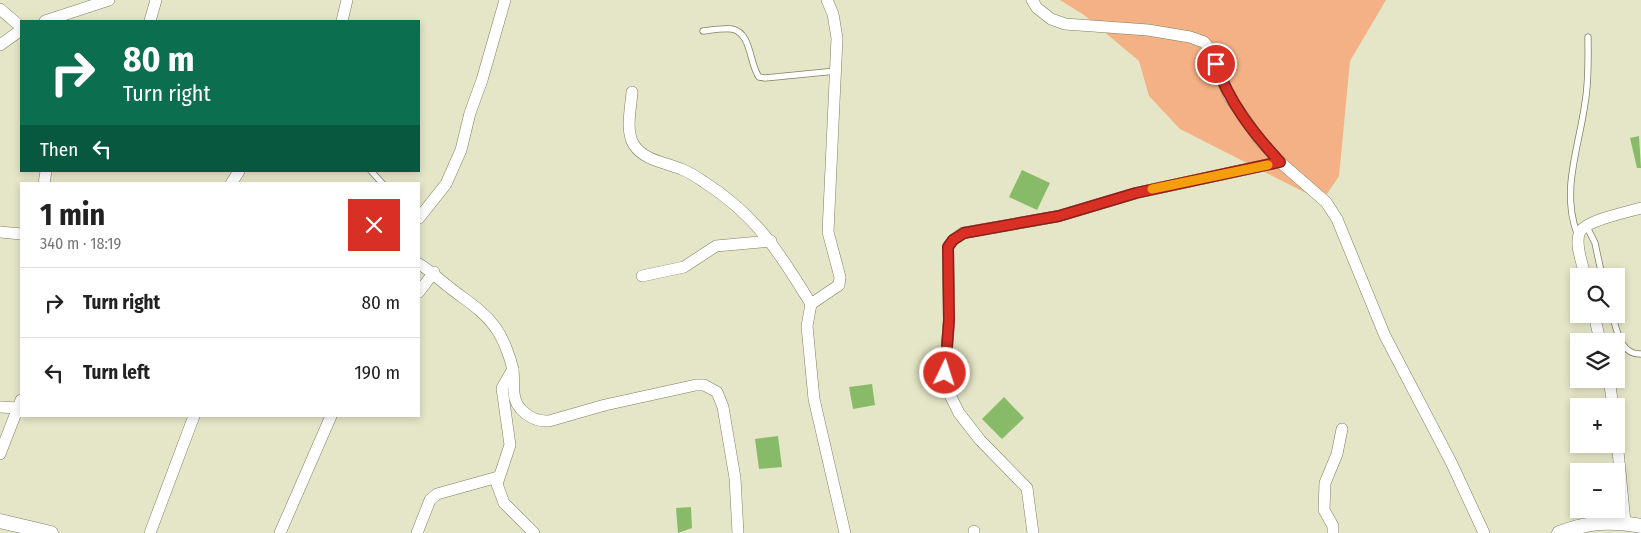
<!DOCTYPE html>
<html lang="en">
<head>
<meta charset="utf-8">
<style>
  body { margin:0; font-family:"Fira Sans Condensed",sans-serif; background:#f2f2f2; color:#222; height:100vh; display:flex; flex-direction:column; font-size:19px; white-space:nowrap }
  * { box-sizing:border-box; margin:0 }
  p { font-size:16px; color:#767676 }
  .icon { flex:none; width:28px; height:28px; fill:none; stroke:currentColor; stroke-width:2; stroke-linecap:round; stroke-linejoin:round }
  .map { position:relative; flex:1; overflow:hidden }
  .side { position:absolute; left:20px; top:182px; width:400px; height:235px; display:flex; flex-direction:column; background:#fff; border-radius:0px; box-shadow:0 2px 8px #0003 }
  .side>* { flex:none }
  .hud { position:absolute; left:20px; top:20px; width:400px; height:152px; border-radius:0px; box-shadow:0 2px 8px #0003; background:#0b6e4f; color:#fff; overflow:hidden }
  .tools { position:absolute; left:1570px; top:268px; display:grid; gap:10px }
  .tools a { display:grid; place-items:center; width:55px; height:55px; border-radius:0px; background:#fff; box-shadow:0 2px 8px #0003; font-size:25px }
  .pin { position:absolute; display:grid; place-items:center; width:42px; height:42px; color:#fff; margin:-21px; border:2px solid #fff; border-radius:50%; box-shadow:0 1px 5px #0007 }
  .me { position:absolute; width:55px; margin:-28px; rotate:4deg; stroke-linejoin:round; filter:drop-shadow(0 0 4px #0008) }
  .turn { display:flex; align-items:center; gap:18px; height:105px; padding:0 20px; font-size:22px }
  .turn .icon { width:65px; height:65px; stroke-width:2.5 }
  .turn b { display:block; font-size:35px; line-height:42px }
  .then { display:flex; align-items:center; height:48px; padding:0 20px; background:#0003; gap:10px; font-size:19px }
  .round { display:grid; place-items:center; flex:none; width:52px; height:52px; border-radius:0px; background:#f2f2f2 }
  .overview { display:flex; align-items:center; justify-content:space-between; height:85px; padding:0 20px }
  h1 { font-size:30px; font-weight:700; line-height:38px }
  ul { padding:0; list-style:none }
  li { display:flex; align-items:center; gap:15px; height:70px; padding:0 20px; border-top:1px solid #e0e0e0 }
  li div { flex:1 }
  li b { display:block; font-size:19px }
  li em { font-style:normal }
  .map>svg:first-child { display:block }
  .green { fill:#f3b185 }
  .building { fill:#88bb68 }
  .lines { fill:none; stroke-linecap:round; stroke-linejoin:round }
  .service-casing { stroke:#7f7f63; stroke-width:7 }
  .minor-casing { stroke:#7f7f63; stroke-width:12 }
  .tertiary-casing { stroke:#7f7f63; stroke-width:15 }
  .service { stroke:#fff; stroke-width:5.5 }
  .minor { stroke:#fff; stroke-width:11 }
  .tertiary { stroke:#fff; stroke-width:14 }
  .route-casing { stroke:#8d1f18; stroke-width:12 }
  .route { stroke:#d93025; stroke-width:9 }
  .slow { stroke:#f59e0b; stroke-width:9 }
</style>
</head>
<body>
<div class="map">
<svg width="1641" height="533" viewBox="0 0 1641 533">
  <rect width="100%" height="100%" fill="#e5e6c7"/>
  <path class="green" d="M1060,0H1386L1350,61L1339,176L1327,194H1308L1180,129L1149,96L1139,61L1084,15Z"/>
  <g class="building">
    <path d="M1639,136L1641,168H1637L1630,138Z"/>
    <path d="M1022,170L1050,183L1037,210L1009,197Z"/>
    <path d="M872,384L875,405L853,409L849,387Z"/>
    <path d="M1004,397L1024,418L1002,439L982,419Z"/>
    <path d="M778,436L782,467L759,469L755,439Z"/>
    <path d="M691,507L692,528L678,533L676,508Z"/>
  </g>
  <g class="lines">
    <defs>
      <g id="service">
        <path d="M703,31C712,30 723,28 732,29C752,33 749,64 759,77L765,78L836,71"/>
        <path d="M371,171L383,184"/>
        <path d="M1586,225L1595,243L1602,276"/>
        <path d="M1578,236C1560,192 1579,148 1585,103C1589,81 1588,59 1588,37"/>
        <path d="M1612,314C1617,330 1620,355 1641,354"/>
      </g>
      <g id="minor">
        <path d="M827,0L833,14L837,38L828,232L840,277L839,285L811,304L807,326L814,399L845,533"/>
        <path d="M1032,0L1037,8L1051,19L1065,24L1148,30L1190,37L1204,42L1209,48L1229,96L1259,139L1280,162L1326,202L1337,219L1385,336L1451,462L1484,533"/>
        <path d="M0,9L21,27"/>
        <path d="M45,21L109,0"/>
        <path d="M150,21L156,0"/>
        <path d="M342,21L347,0"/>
        <path d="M0,45L21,30"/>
        <path d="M632,92C631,108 625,131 634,145C645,161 665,162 681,169C689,172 697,177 704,182C756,215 780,253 811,304"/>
        <path d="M44,184L46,171"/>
        <path d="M231,184L239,171"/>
        <path d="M419,218L446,184L461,150L470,113L482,80L505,0"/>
        <path d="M0,232L21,234"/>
        <path d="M419,264C430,270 438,279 449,287C465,300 483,310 495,327C503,338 510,356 513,370C514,377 513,385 514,393C515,410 533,422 549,421L605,405L696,385H704L717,392L723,407L735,478L738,533"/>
        <path d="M642,276L684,267L716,246L771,241"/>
        <path d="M1585,276C1583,264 1575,247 1579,234C1582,221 1628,212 1641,208"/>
        <path d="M419,292L434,272"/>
        <path d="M1594,314L1600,341"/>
        <path d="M513,369L502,388L510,445L497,484L504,503L534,533"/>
        <path d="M1609,379L1613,406"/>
        <path d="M0,407L18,408"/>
        <path d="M1616,431L1625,522"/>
        <path d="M0,454L21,400"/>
        <path d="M150,533L194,416"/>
        <path d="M280,533L331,416"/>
        <path d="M417,533L430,500L437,494L498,477"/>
        <path d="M974,533V531"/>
        <path d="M1033,533L1027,488L980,440L959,413L948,391L945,373L949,320L948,247L953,240L963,233L1059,216L1136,193L1280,162"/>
        <path d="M1333,533V526L1324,510L1325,483L1337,454L1342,429"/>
      </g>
      <g id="tertiary">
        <path d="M0,521L51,533"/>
        <path d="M1559,533C1588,522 1610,520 1641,526"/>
      </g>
    </defs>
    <use href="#service" class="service-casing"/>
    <use href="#minor" class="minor-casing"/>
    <use href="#tertiary" class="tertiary-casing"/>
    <use href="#service" class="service"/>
    <use href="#minor" class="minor"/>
    <use href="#tertiary" class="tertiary"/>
  </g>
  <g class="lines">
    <defs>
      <path id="route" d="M945,373L949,320L948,247L953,240L964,233L1059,216L1136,193L1280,162C1253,133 1229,102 1216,64"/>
    </defs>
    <use href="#route" class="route-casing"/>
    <use href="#route" class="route"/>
    <path class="slow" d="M1152,189L1268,165"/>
  </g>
</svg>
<div class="tools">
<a><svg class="icon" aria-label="search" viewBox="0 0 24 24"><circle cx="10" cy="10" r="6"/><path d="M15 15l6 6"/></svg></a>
<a><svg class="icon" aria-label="layers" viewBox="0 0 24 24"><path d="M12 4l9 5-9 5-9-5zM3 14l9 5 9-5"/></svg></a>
<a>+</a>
<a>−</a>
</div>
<div class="pin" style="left:1216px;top:64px;background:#d93025"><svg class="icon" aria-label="arrive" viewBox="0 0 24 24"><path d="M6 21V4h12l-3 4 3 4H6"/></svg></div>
<svg class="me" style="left:945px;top:373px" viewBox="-20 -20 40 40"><circle r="17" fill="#d93025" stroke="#fff" stroke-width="3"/><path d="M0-11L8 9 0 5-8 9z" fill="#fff"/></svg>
<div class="hud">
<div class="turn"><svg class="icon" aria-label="right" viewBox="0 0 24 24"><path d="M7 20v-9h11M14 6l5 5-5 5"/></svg><div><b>80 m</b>Turn right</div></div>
<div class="then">Then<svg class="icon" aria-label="left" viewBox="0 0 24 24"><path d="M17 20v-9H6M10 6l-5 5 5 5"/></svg></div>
</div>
<section class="side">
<div class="overview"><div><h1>1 min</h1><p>340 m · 18:19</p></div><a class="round" style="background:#d93025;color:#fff"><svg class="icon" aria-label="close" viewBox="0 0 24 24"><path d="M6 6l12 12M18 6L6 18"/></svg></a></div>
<ul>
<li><svg class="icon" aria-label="right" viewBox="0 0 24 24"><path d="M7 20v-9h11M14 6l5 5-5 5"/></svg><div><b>Turn right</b></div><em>80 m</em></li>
<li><svg class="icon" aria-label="left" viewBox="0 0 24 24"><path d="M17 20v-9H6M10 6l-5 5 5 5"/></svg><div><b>Turn left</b></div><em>190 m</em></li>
</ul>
</section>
</div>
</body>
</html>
